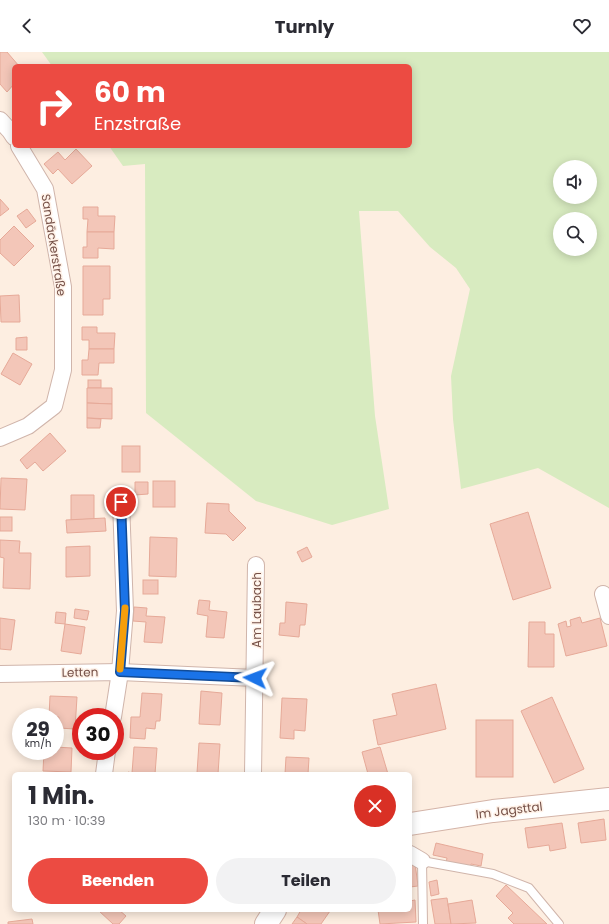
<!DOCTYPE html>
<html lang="de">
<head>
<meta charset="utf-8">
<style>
  body { margin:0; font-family:Poppins,sans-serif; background:#f2f2f3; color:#2b2b33; height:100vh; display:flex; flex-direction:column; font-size:15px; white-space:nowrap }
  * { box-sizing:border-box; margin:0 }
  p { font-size:13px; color:#7c7c81 }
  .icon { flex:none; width:22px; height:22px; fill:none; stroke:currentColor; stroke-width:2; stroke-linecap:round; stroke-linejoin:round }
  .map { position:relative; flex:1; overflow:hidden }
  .panel { position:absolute; left:12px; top:720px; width:400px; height:140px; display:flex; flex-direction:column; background:#fff; border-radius:6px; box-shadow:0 2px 10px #0003 }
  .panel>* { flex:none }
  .banner { position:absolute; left:12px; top:12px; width:400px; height:84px; border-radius:6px; box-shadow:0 2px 10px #0003; background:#ec4b42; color:#fff; overflow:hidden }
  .tools { position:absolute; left:553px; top:108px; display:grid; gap:8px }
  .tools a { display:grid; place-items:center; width:44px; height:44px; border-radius:50%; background:#fff; box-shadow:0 2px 10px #0003; font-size:20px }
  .speed { position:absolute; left:12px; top:656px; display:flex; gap:8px; font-size:20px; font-weight:700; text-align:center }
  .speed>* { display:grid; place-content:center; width:52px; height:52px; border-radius:50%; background:#fff; box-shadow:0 2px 10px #0003; line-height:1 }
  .speed small { font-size:10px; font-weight:400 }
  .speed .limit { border:6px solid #d22; background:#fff; color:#111 }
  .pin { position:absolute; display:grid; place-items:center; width:34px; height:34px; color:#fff; margin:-17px; border:2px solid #fff; border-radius:50%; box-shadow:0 1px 4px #0007 }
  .me { position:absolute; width:44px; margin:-22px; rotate:273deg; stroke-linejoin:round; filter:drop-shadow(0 0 3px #0008) }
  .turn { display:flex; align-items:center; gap:14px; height:84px; padding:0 16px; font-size:18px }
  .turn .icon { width:52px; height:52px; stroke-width:2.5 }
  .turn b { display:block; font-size:28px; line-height:34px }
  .round { display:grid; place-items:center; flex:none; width:42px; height:42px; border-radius:21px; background:#f2f2f3 }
  .head { display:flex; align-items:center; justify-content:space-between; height:68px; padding:0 16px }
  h1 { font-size:24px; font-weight:700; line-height:30px }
  .cta { display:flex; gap:8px; margin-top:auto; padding:8px 16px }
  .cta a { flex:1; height:46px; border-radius:24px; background:#ec4b42; color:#fff; font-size:16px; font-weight:700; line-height:46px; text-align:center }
  .cta a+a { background:#f2f2f3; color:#2b2b33 }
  header { display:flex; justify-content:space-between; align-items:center; height:52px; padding:0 16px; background:#fff; font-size:18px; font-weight:700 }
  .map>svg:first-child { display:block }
  .green { fill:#d8ebc0; fill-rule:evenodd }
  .building { fill:#f3c6b8; stroke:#e6a998 }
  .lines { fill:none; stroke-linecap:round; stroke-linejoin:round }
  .lane-casing { stroke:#d0b5ab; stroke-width:10 }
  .street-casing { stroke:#d0b5ab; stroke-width:18 }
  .secondary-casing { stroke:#d4b4a8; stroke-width:24 }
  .lane { stroke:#fff; stroke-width:8 }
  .street { stroke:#fff; stroke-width:16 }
  .secondary { stroke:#fff; stroke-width:22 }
  .route-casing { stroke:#114b97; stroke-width:10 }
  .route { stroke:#1a73e8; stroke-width:7 }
  .slow { stroke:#f59e0b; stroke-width:7 }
  .labels { text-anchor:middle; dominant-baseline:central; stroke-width:3; stroke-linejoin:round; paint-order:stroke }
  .street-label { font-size:12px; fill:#755047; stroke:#fff2e8 }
</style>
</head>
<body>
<header><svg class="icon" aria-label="back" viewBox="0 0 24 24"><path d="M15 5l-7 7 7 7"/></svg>Turnly<svg class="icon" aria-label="heart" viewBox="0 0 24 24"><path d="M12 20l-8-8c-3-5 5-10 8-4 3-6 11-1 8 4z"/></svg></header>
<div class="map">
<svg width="609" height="872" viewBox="0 0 609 872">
  <rect width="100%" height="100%" fill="#fdeee1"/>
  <path class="green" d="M42,0H609V456L538,416L461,437L453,367L451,324L470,237L456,216L430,195L398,159H359L375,364L389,457L332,473L256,449L146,361L145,112L123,114L109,94H410V14H52ZM560,115H590V145H560ZM560,167H590V197H560Z"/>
  <g class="building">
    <path d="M0,0H7L19,14H14V32L7,40L0,32Z"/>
    <path d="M76,97L92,114L72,132L58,117L53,122L44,112L58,100L65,108Z"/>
    <path d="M0,147L9,157L0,164Z"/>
    <path d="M83,155H98V164H115L114,180H87L88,167H83Z"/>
    <path d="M27,157L36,169L26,176L17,164Z"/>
    <path d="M14,174L34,194L14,214L0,201V188Z"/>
    <path d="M87,180H114V197L98,196V206H83V195H87Z"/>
    <path d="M83,214H110V247H103V263H83Z"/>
    <path d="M19,243L20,270H1L0,244Z"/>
    <path d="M82,275H97V281H115L114,297H89V288H82Z"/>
    <path d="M27,285V298H16V286Z"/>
    <path d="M89,297H114V311H99L98,323H82V308H88Z"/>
    <path d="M13,301L32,312L20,333L1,322Z"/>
    <rect x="88" y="328" width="13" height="8"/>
    <path d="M87,336H112V352L87,351Z"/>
    <path d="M87,351L112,352V367L87,366Z"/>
    <path d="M87,366L101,367L100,376H87Z"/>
    <path d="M50,381L66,399L43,419L35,410L27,417L20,408Z"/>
    <rect x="122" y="394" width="18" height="26"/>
    <path d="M1,426L27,427L25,458L0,457Z"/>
    <rect x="153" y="429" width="22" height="26"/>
    <path d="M135,430H148V442L135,443Z"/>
    <path d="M71,443H94V467L71,468Z"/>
    <path d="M207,451L229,452V459L246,476L233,489L226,482L205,481Z"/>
    <path d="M528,460L551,536L513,548L490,472Z"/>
    <rect x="0" y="465" width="12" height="14"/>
    <path d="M105,466L106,479L67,481L66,468Z"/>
    <path d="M150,485L177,486L176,525L149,524Z"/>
    <path d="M0,488L20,489L19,501H31L30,537L3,536L4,506L0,505Z"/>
    <path d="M90,494V524L66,525V495Z"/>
    <path d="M307,495L312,505L302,510L297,500Z"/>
    <rect x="143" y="528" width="15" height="14"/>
    <path d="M199,548L210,549L209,558L227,560L224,586L206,585L208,564L197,562Z"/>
    <path d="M286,550L307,552L305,573H300L299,585L279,583L280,571H285Z"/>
    <path d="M134,555L147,556L146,564L165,565L162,591L144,590L146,570L133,569Z"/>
    <path d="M75,557L89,559L87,568L74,566Z"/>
    <path d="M56,560L66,561L65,572L55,571Z"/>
    <path d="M580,565L582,571L600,566L607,594L566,604L558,572L566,569L567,575L571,574L570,568Z"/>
    <path d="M0,566L15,568L11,598L0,597Z"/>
    <path d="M529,570H545V582H554V615H528Z"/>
    <path d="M65,572L85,575L81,602L61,599Z"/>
    <path d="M436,632L446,677L378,693L373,668L397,663L392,642Z"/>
    <path d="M201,639L222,641L220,673L199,672Z"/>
    <path d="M142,641L162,642L160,669H156L155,677L146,676L145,687L130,686L131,665H140Z"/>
    <path d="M50,644L77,645L75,677L58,676L59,665H49Z"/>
    <path d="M552,645L584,717L554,731L521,659Z"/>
    <path d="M282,646L307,647L305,679L294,678V687L280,686Z"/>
    <rect x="476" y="668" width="37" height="57"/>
    <path d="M199,691L220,692L218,722L197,721Z"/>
    <path d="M55,695L72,696L71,720L43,719L44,699H55Z"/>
    <path d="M134,695L157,696L155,722H128V720L132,721Z"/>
    <path d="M380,695L388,722H368L362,700Z"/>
    <path d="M286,705L309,706L308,722H285Z"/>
    <path d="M604,767L606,788L581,791L578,771Z"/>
    <path d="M562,771L566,796L550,799L549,793L528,796L525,776Z"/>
    <path d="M436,791L483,802L481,814L471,812L470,816L446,811L447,806L433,803Z"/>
    <path d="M410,811H415L418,834L410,835Z"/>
    <path d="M437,828L439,842L431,844L429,830Z"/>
    <path d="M506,833L547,872H514L508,866L513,861L496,844Z"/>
    <path d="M447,846L451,872H435L431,848Z"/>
    <path d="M415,848L416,870L380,872L378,858H410V849Z"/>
    <path d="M472,848L476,871L451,872L448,852Z"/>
    <path d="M98,858H119L126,864L119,872H113Z"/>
    <path d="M301,858H329L330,859L321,872H307L297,865Z"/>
    <path d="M297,865L307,872H292Z"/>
    <path d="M32,867L33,872H8V870Z"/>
  </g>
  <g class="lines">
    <defs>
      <path id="lane" d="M423,872L422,809L493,822L529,836L559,872"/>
      <g id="street">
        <path d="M0,68L10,79L14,85"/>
        <path d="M0,386L28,374L54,354L63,318V235L45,137L19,94"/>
        <path d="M603,542L609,564"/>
        <path d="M0,622L120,620L255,626"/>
        <path d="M113,665L120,620L125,559L121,450"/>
        <path d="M104,722L107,699"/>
        <path d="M253,722L256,513"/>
        <path d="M410,802L422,809"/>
      </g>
      <g id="secondary">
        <path d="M410,772L493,759L609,747"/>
        <path d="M266,872L275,858"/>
      </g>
    </defs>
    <use href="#lane" class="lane-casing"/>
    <use href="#street" class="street-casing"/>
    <use href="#secondary" class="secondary-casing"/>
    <use href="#lane" class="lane"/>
    <use href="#street" class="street"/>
    <use href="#secondary" class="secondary"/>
  </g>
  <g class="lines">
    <defs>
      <path id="route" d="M121,450L125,559L120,620L255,626"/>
    </defs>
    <use href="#route" class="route-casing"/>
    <use href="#route" class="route"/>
    <path class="slow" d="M120,617L125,556"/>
  </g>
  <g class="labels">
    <g class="street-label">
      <text transform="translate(54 193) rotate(81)">Sandäckerstraße</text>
      <text transform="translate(256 558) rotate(-90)">Am Laubach</text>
      <text transform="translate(80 620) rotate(-1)">Letten</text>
      <text transform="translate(509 758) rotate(-7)">Im Jagsttal</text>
    </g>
  </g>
</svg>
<div class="tools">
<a><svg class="icon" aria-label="sound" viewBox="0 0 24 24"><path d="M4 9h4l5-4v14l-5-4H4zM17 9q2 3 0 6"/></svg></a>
<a><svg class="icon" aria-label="search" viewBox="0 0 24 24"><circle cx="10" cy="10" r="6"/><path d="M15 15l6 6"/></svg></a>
</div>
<div class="speed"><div>29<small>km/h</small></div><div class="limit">30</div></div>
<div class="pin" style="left:121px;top:450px;background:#d93025"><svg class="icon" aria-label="arrive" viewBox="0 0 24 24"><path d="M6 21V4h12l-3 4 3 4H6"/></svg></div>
<svg class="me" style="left:255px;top:626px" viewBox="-20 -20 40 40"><path d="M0-17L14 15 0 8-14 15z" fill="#1a73e8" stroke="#fff" stroke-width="4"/></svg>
<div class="banner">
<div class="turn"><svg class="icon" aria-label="right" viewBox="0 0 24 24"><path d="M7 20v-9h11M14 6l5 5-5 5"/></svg><div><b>60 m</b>Enzstraße</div></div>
</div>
<section class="panel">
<div class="head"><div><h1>1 Min.</h1><p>130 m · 10:39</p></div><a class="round" style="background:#d93025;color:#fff"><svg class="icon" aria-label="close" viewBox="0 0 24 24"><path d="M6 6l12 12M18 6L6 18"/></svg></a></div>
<div class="cta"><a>Beenden</a><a>Teilen</a></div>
</section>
</div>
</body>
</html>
